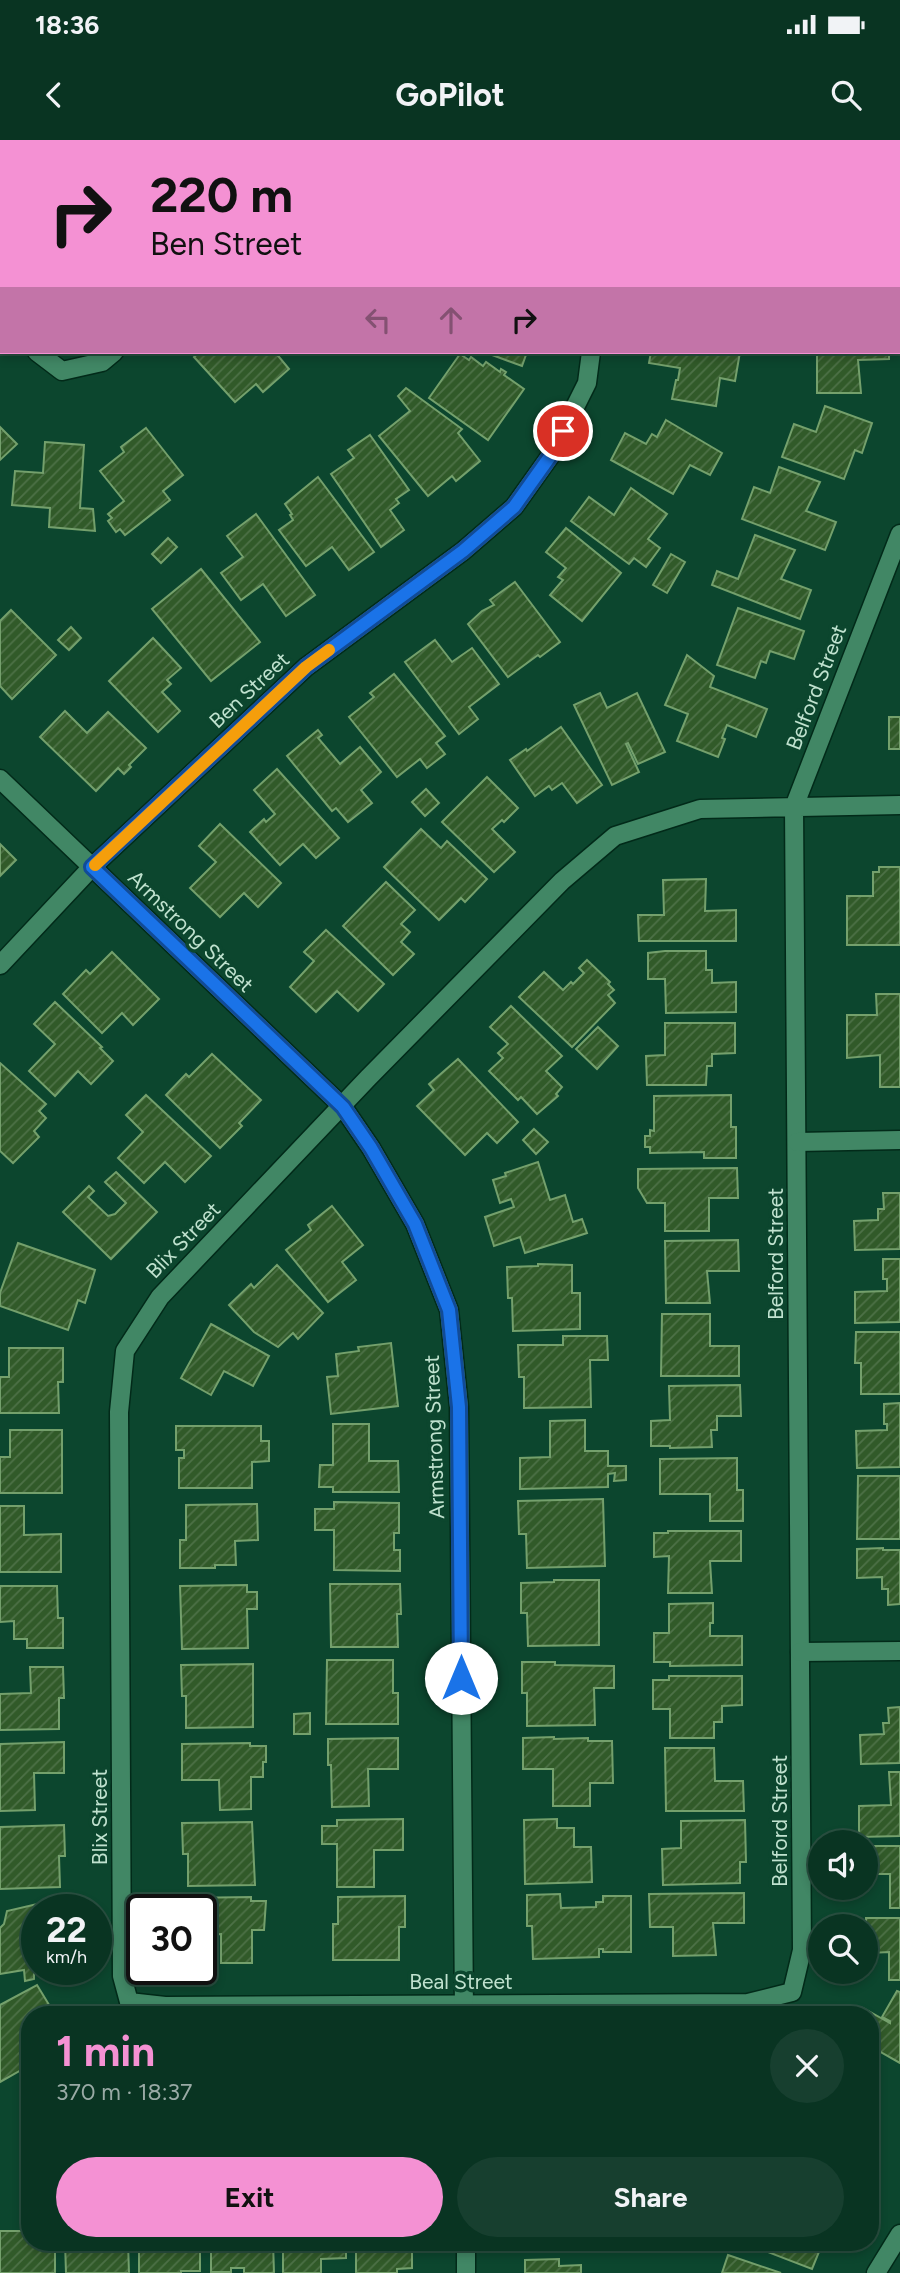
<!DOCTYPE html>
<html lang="en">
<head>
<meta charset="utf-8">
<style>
  body { margin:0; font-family:Figtree,sans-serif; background:#173f2f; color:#f1f3f6; height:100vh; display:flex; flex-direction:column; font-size:26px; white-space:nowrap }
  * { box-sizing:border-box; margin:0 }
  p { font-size:23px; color:#99aaa5 }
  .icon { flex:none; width:38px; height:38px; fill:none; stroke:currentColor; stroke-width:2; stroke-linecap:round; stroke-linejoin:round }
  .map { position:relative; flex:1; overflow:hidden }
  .details { position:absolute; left:21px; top:1866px; width:858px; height:245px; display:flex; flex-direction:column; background:#093422; border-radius:28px; box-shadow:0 4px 10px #0003,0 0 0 2px #294f40 }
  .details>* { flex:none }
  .top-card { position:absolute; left:0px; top:0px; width:901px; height:214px; box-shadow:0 4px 10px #0003,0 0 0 2px #294f40; background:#f491d3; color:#111; overflow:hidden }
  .buttons { position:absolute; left:808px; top:1690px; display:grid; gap:14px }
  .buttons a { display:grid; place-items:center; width:70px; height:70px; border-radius:50%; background:#093422; box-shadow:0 4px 10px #0003,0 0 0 2px #294f40; font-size:35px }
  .speed { position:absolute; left:21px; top:1754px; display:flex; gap:14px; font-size:35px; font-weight:700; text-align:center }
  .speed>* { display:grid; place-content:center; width:91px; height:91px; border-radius:50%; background:#093422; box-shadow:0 4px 10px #0003,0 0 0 2px #294f40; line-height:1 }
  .speed small { font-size:18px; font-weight:400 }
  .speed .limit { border:4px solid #111; border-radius:10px; background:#fff; color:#111 }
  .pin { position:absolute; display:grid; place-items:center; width:60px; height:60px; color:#fff; margin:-30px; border:4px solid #fff; border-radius:50%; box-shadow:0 2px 7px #0007 }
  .me { position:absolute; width:77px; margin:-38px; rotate:0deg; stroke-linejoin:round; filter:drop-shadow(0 0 5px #0008) }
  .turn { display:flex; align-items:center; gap:24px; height:147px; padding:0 35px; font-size:32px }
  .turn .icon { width:91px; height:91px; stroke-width:2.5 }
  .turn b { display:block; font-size:49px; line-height:60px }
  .lanes { display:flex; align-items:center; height:66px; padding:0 35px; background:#0003; justify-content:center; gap:35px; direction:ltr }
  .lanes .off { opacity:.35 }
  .round { display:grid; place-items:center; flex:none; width:74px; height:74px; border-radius:37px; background:#173f2f }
  .summary { display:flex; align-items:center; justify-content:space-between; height:119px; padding:0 35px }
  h1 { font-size:42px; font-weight:700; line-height:52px; color:#f491d3 }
  .cta { display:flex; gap:14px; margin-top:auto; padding:14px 35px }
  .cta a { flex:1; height:80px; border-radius:42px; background:#f491d3; color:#111; font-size:28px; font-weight:700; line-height:80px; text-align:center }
  .cta a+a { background:#173f2f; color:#f1f3f6 }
  .status { display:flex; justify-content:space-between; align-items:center; height:49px; padding:0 35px; background:#093422; direction:ltr }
  .status svg { height:19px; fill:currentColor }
  header { display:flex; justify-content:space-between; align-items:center; height:91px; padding:0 35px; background:#093422; font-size:32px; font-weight:700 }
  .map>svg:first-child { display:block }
  .building { fill:url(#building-hatch); stroke:#74a06c; stroke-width:2 }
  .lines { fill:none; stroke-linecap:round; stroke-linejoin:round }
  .minor-casing { stroke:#022a19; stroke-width:21 }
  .minor { stroke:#418765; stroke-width:18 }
  .route-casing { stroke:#114b97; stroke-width:18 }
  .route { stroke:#1a73e8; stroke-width:12 }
  .slow { stroke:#f59e0b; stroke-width:12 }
  .labels { text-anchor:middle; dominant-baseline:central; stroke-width:7; stroke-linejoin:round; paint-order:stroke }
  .street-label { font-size:21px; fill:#c0e2cf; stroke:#0c462e }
</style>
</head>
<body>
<div class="status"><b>18:36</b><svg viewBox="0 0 49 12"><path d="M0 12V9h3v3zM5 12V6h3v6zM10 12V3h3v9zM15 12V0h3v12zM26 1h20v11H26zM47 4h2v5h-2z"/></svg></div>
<header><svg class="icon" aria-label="back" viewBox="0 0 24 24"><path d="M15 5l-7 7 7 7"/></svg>GoPilot<svg class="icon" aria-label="search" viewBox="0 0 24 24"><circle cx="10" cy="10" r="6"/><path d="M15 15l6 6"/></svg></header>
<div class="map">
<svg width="900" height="2133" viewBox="0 0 900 2133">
  <defs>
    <pattern id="building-hatch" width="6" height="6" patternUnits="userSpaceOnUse" patternTransform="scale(1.75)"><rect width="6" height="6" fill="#315a29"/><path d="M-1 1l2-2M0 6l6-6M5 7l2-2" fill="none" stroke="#4d7147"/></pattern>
  </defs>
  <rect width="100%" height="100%" fill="#0c462e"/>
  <g class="building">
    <path d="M0,0H69V2H2V29H0Z"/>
    <rect x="146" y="0" width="61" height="2"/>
    <rect x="683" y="0" width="68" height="2"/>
    <path d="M811,0H883L811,2Z"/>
    <path d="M200,212H275L289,229L263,252L256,244L235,262L194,217Z"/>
    <path d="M484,212H527L522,226Z"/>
    <path d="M651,212H740L735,241L720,238L716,266L672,259L676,240H678L680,228L649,223Z"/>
    <path d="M817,212H889V219L858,220L861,253H817Z"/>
    <path d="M460,214L469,220L471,217L483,226L486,222L500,232L501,229L506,232L504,235L524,249L488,300L429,258Z"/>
    <path d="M406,248L462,289L458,293L480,321L456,341L452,336L428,356L379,296L410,271L398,256Z"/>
    <path d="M825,266L872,283L862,313L855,310L844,339L782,317L794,284L816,292Z"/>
    <path d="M666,280L722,313L710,335L690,325L673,354L611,320L625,293L646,304L652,294L657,297Z"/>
    <path d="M0,287L17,304L0,320Z"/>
    <path d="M146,288L183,335L163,351L170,360L125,395L120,389L116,392L108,381L112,378L108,374L124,361L100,331L124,312L121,307Z"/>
    <path d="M370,295L409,350L396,359L399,363L390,370L404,390L381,407L331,334L354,318L348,310Z"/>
    <path d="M45,302L84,305L80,368L93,369L95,391L49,387L50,368L12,365L15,331L43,333Z"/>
    <path d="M779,327L820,342L806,371L836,382L825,410L742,379L754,347L770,353Z"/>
    <path d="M318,337L374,412L349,430L332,407L306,426L279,390L293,380L290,375L292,374L285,364Z"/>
    <path d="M631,348L667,374L648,399L660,408L646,427L634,418L629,424L571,381L589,357L614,375Z"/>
    <path d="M256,374L315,455L286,476L263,444L241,460L221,433L243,417L227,396Z"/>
    <path d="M566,388L621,433L582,481L550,455L563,440L558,437L566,428L546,412Z"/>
    <path d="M755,395L795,410L781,439L811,450L800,479L712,445L717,431L738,439Z"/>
    <path d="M168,398L177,407L161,423L152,414Z"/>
    <path d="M671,414L685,422L667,453L653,445Z"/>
    <path d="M201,429L260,502L211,541L152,469Z"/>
    <path d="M515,442L560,502L540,517L538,515L508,537L468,484L482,471L494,465L490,460Z"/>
    <path d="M738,468L804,491L794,519L770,511L766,523L761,521L755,538L717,525Z"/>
    <path d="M11,470L56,515L12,559L0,546V481Z"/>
    <path d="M71,487L81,498L69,510L58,500Z"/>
    <path d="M153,498L181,528L167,540L171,544L162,552L180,571L158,592L109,541Z"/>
    <path d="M435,500L452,522L472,508L499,544L469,567L478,579L459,594L405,522Z"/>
    <path d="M687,515L714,536L710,547L767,569L756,597L727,585L722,598L725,599L718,617L677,601L688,574L665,565Z"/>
    <path d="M394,534L445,596L436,603L445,614L427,628L420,619L397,637L349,577L374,557L370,553Z"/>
    <path d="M600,553L607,568L637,553L665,612L638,624L628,603L626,604L639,632L612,645L574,565Z"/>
    <path d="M65,571L87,593L108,572L146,608L129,625L131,627L124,634L118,628L96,651L40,597Z"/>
    <rect x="889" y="577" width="11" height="32"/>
    <path d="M561,587L602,645L577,663L562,643L552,650L549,646L535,656L510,620L526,609L527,611Z"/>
    <path d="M318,590L322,595L318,598L340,624L360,607L381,632L361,650L372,663L348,682L336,668L332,671L287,616Z"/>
    <path d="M277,629L339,698L316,718L303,704L280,725L250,692L264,679L266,682L275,674L254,650Z"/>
    <path d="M487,637L518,668L504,682L502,680L492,689L515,712L494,732L442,682Z"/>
    <path d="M426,649L439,663L425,676L412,662Z"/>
    <path d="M220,684L281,743L258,767L244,753L220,777L190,748L216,722L199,706Z"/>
    <path d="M421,689L441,708L447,701L487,739L465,762L461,758L439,780L384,727Z"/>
    <path d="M0,704L16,720L0,736Z"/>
    <path d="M879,727H900V805H847V756H873V732H879Z"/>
    <path d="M706,739L705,771L736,770V801H639L638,775H664L663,740Z"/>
    <path d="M386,742L415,770L401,784L410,792L401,802L414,814L393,835L343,786Z"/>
    <path d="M326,790L384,844L358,871L337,851L316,872L290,847L314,821L304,812Z"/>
    <path d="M665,811H706V830H712V843L736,842V872L666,873L665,839H648V813Z"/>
    <path d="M112,812L159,859L133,885L122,873L102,893L63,854L86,830L90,834Z"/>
    <path d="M587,820L610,842L608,844L614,850L608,855L615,863L572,907L519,857L544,832L563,850L571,842L573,844L584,833L579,828Z"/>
    <path d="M876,854H900V947H880V915L847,918V875H877Z"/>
    <path d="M55,862L102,907L100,908L113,921L91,944L78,931L55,956L29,931L55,904L34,884Z"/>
    <path d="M511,866L562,916L546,931L562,947L556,954L558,956L537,974L521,957L518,960L489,931L503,918L498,913L508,904L490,887Z"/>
    <path d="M665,883H735V913L712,914V926H707L706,945H647L646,916L665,915Z"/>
    <path d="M598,887L618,906L597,929L576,909Z"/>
    <path d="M212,914L261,960L239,983L242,986L220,1008L166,955L186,934L189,937Z"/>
    <path d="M458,919L518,982L497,1003L487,993L465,1015L417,966L434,950L429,944Z"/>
    <path d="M0,923L46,964L39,971L46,978L34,991L39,997L13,1023L0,1011Z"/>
    <path d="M146,955L211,1016L185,1042L165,1022L144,1043L118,1018L143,992L126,975Z"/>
    <path d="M731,955V987H736V1018H704V1012L650,1013V1007H645V996H650V990L654,991V956Z"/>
    <path d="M534,989L548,1002L536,1014L523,1000Z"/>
    <path d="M538,1022L550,1060L565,1055L573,1082L582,1079L587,1093L525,1113L520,1097L494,1106L485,1077L514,1067L511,1059L500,1063L493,1040L506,1036L505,1033Z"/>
    <path d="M737,1028L738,1058H709V1091H665V1063H647L638,1048V1029Z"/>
    <path d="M116,1032L157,1072L111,1119L63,1072L89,1046L94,1051L88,1057L108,1076L115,1074L126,1063L105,1042Z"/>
    <path d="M883,1053H900V1109L855,1110L854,1081L878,1080V1069H884Z"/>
    <path d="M332,1066L363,1105L342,1122L356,1140L328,1162L286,1110L311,1090L308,1085Z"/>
    <path d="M738,1100L739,1131H707L710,1163H666L665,1101Z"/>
    <path d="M18,1103L95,1130L85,1163L78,1160L68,1190L0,1166V1153Z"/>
    <path d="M883,1119H900V1182L855,1183V1152L887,1151V1139H883Z"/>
    <path d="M538,1124L572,1125V1153H580V1189L513,1191L512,1158H508L507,1127L538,1126Z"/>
    <path d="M277,1125L323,1173L298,1199L293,1193L278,1207L254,1192L229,1165L251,1144L254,1148Z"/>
    <path d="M662,1174H710V1206H739V1236H661Z"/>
    <path d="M211,1184L269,1216L253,1246L224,1231L211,1255L181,1238Z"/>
    <path d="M856,1192H900V1254H861V1223H855Z"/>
    <path d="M563,1196H607L608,1220H590L591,1267L524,1268V1237H519L518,1205H563Z"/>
    <path d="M391,1203L398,1266L331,1274L327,1237L338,1236L336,1214L359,1211L358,1207Z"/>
    <path d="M9,1208H63V1242H58L59,1273H0V1237H9Z"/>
    <path d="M740,1245L741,1276H717V1290H711L712,1307L670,1308V1306H651V1281L670,1280L669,1246Z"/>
    <path d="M900,1263V1327L857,1328L856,1291L887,1290V1284H884V1264Z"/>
    <path d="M585,1280V1311H608V1326H626V1340L614,1341L615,1333L608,1334V1347L520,1349V1318L550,1317V1281Z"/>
    <path d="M333,1284H369V1321H398L399,1352H333V1347H319L320,1325H333Z"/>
    <path d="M176,1286H261V1301H269V1321L252,1322V1348H179V1318H184V1310H176Z"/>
    <path d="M10,1290H62V1353H0V1317H10Z"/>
    <path d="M737,1318V1350H743V1381H710V1354H660V1319Z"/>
    <path d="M858,1336H900V1399H857Z"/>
    <path d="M603,1359L605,1426L527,1428L526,1394H519L518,1361Z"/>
    <path d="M334,1362L399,1363V1393H394V1410H400V1431L334,1430V1390H315V1369H334Z"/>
    <path d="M257,1364L258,1400L235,1401L236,1425H215V1428H180V1400H186V1365Z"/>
    <path d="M0,1366H24V1395L61,1394V1432H0Z"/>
    <path d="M668,1391H741V1421H710L712,1453H668L669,1416L654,1417V1393H668Z"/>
    <path d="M883,1408V1410H900V1464L888,1465V1449H882V1437L857,1438V1409Z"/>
    <path d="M554,1440H599V1505L528,1506L527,1473H521V1443L554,1442Z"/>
    <path d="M330,1444H400L401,1474H397L398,1507H331Z"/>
    <path d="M247,1445V1452H257V1469H247L248,1508L182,1509L180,1446Z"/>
    <path d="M0,1446H57L58,1478H63V1508H27V1499H14V1481L0,1482Z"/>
    <path d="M713,1463V1483H710V1496H742V1525L670,1526V1522H654V1493H669V1464Z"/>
    <path d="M327,1520H393V1553H398V1584H326Z"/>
    <path d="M522,1522H555V1525L614,1526V1548H594L595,1585L527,1586V1553H522Z"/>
    <path d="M253,1524V1587L186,1588V1556H182L181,1525Z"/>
    <path d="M30,1527H63L64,1558H59V1589L0,1590V1554L31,1553Z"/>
    <path d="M669,1536H742V1565L722,1566V1582H714V1598H670V1569H653V1540H669Z"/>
    <path d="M900,1567V1623L861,1624L860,1595L884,1594L883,1583H889L888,1568Z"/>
    <path d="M310,1573V1594H294V1574Z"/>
    <path d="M554,1597V1599L588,1598V1601H612L613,1643H590V1666H553V1629H523V1598Z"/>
    <path d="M398,1598V1629H368L369,1666L332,1667L331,1625H328V1599Z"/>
    <path d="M64,1602V1633H34L35,1670L0,1671V1604Z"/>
    <path d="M250,1603V1606H266V1622H263V1637H251V1669L220,1670L219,1640H182V1604Z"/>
    <path d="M665,1608H714L715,1641H743L744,1671H666Z"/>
    <path d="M889,1632H900V1696L859,1697V1666L891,1665Z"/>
    <path d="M403,1679V1710H374V1747H337V1704H322V1686H337V1680Z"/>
    <path d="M557,1679V1688H574V1707H591L592,1742L525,1744L524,1680Z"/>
    <path d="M745,1680L746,1722H740V1743L663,1745L662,1709L681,1708V1681Z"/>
    <path d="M252,1682L255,1745L188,1746V1714H183L182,1683Z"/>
    <path d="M64,1685L65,1716H59L60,1747L0,1749V1687Z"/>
    <path d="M866,1706H900V1768H890V1734H866Z"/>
    <path d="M744,1753V1783H713L716,1815L673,1816V1787H650L649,1754Z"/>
    <path d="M560,1754L561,1768L596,1767V1762H603V1756H631V1812H603V1809H599V1817L533,1819L532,1786H527V1755Z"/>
    <path d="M405,1756V1787H399V1820H333V1784H338V1757Z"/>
    <path d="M251,1757V1761H266L264,1790H252V1823H221V1794L201,1795V1769H184L183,1758Z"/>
    <path d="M46,1762L47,1769H37V1827L34,1828V1839L25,1841L24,1830L0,1834V1788L4,1784L7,1771Z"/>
    <path d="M866,1778H900V1840H889V1812L870,1813L866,1808Z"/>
    <path d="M37,1845L54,1873L30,1874V1925L0,1942V1865Z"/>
    <path d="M897,1851L900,1852V1923L870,1906V1874H859L863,1868L890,1883V1881L882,1877Z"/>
    <path d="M870,1955L876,1989L870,1991Z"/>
    <path d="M0,2091H30V2102H55V2133H0Z"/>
    <path d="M65,2102H128L129,2133H66Z"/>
    <path d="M139,2102H200V2131H181V2133H139Z"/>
    <path d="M211,2102H273L274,2133H244V2128H231V2132H211Z"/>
    <path d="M283,2102H346V2118L321,2119V2133H283Z"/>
    <path d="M352,2102H412V2128L397,2129V2133H356V2112H352Z"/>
    <path d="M742,2102H823L812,2129Z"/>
    <path d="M728,2115L781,2133H722Z"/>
    <path d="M559,2119V2126L581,2125V2133H525V2120Z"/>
  </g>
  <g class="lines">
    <defs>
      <g id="minor">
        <path d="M261,0V2"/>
        <path d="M604,0V2"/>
        <path d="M0,162L2,165"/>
        <path d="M37,212L62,231L102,222L114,212"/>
        <path d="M900,394L794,667L802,1810L792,1852L748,1863L165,1866L129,1862L122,1836L119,1272L125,1211L160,1157L368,938L562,741L615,696L700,669L900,665"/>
        <path d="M0,639L343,967L371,1008L415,1084L449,1170L459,1267L464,1872"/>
        <path d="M0,825L91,728L306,527L463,411L514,367L551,315L587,243L591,212"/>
        <path d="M797,1002L900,1000"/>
        <path d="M800,1512L900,1511"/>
        <path d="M466,2102V2133"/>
        <path d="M876,2133L900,2094"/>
      </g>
    </defs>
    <use href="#minor" class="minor-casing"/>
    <use href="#minor" class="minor"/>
  </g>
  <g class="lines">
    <defs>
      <path id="route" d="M461,1538L459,1267L449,1170L415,1084L371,1008L343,967L92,727L306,527L463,411L514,367L551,315L563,291"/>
    </defs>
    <use href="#route" class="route-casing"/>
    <use href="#route" class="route"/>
    <path class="slow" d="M95,725L306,527L329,510"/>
  </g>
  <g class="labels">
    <g class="street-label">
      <text transform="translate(816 547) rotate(-69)">Belford Street</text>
      <text transform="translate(249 550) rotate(-43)">Ben Street</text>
      <text transform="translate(191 791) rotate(44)">Armstrong Street</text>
      <text transform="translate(183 1100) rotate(-46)">Blix Street</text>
      <text transform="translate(775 1114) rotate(-90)">Belford Street</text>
      <text transform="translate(434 1297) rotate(-92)">Armstrong Street</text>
      <text transform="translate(99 1677) rotate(-90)">Blix Street</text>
      <text transform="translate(779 1681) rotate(-90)">Belford Street</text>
      <text x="461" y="1841">Beal Street</text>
    </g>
  </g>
</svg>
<div class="buttons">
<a><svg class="icon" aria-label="sound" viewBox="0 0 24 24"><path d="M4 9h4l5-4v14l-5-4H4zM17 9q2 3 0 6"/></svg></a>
<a><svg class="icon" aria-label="search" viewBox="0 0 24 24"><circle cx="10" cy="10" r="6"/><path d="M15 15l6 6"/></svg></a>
</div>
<div class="speed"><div>22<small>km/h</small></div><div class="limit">30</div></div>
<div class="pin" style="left:563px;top:291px;background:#d93025"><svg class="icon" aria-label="arrive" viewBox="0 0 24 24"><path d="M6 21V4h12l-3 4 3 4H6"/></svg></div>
<svg class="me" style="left:461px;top:1538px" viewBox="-20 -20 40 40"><circle r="19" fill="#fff"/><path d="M0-13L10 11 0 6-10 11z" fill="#1a73e8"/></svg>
<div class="top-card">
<div class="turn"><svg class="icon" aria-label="right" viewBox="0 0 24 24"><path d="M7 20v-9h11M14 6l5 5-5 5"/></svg><div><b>220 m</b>Ben Street</div></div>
<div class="lanes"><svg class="icon off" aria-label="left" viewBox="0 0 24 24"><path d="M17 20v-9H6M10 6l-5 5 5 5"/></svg><svg class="icon off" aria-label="ahead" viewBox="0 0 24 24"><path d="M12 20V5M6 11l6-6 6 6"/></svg><svg class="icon" aria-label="right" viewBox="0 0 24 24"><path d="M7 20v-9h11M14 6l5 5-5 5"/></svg></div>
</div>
<section class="details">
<div class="summary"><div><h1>1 min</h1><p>370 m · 18:37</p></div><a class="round"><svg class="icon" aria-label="close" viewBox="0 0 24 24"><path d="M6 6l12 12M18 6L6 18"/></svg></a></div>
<div class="cta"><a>Exit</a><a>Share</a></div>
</section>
</div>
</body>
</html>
